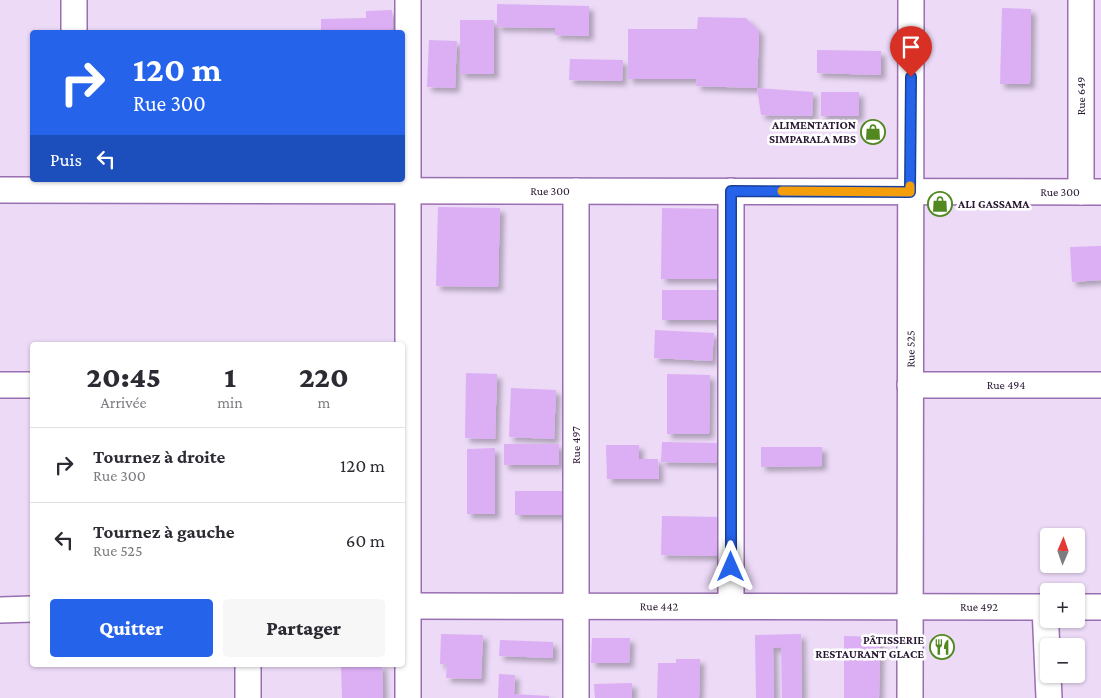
<!DOCTYPE html>
<html lang="fr">
<head>
<meta charset="utf-8">
<style>
  body { margin:0; font-family:"Crimson Pro",serif; background:#f7f7f7; color:#2b2b33; height:100vh; display:flex; flex-direction:column; font-size:19px; white-space:nowrap }
  * { box-sizing:border-box; margin:0 }
  p { font-size:16px; color:#7c7c81 }
  .icon { flex:none; width:28px; height:28px; fill:none; stroke:currentColor; stroke-width:2; stroke-linecap:round; stroke-linejoin:round }
  .map { position:relative; flex:1; overflow:hidden }
  .drawer { position:absolute; left:30px; top:342px; width:375px; height:325px; display:flex; flex-direction:column; background:#fff; border-radius:5px; box-shadow:0 1px 4px #0004 }
  .drawer>* { flex:none }
  .top-card { position:absolute; left:30px; top:30px; width:375px; height:152px; border-radius:5px; box-shadow:0 1px 4px #0004; background:#2563eb; color:#fff; overflow:hidden }
  .needle { width:32px; rotate:2deg }
  .controls { position:absolute; left:1040px; top:528px; display:grid; gap:10px }
  .controls a { display:grid; place-items:center; width:45px; height:45px; border-radius:5px; background:#fff; box-shadow:0 1px 4px #0004; font-size:25px }
  .pin { position:absolute; display:grid; place-items:center; width:42px; height:42px; color:#fff; margin:-51px -21px; border-radius:50% 50% 50% 0; rotate:-45deg; box-shadow:0 0 5px #0007 }
  .pin .icon { rotate:45deg }
  .me { position:absolute; width:55px; margin:-28px; rotate:0deg; stroke-linejoin:round; filter:drop-shadow(0 0 4px #0008) }
  .turn { display:flex; align-items:center; gap:18px; height:105px; padding:0 20px; font-size:22px }
  .turn .icon { width:65px; height:65px; stroke-width:2.5 }
  .turn b { display:block; font-size:35px; line-height:42px }
  .then { display:flex; align-items:center; height:48px; padding:0 20px; background:#0003; gap:10px; font-size:19px }
  .eta { display:flex; justify-content:space-evenly; align-items:center; height:85px; text-align:center }
  .eta b { font-size:30px; font-weight:800; line-height:35px }
  .action { display:flex; gap:10px; margin-top:auto; padding:10px 20px }
  .action a { flex:1; height:58px; border-radius:5px; background:#2563eb; color:#fff; font-size:20px; font-weight:800; line-height:58px; text-align:center }
  .action a+a { background:#f7f7f7; color:#2b2b33 }
  ul { padding:0; list-style:none }
  li { display:flex; align-items:center; gap:15px; height:75px; padding:0 20px; border-top:1px solid #e1e1e2 }
  li div { flex:1 }
  li b { display:block; font-size:19px }
  li em { font-style:normal }
  .map>svg:first-child { display:block }
  .building { fill:#dcaff5; filter:url(#shadow) }
  .lines { fill:none; stroke-linecap:round; stroke-linejoin:round }
  .minor-casing { stroke:#9a6fb1; stroke-width:28 }
  .minor { stroke:#fff; stroke-width:25 }
  .route-casing { stroke:#184099; stroke-width:12 }
  .route { stroke:#2563eb; stroke-width:9 }
  .slow { stroke:#f59e0b; stroke-width:9 }
  .labels { text-anchor:middle; dominant-baseline:central; stroke-width:5; stroke-linejoin:round; paint-order:stroke }
  .street-label { font-size:12px; fill:#2a1933; stroke:#fff }
  .poi-label { font-size:12px; font-weight:bold; fill:#2a1933; stroke:#fff; text-anchor:end }
</style>
</head>
<body>
<div class="map">
<svg width="1101" height="698" viewBox="0 0 1101 698">
  <defs>
    <filter id="shadow"><feDropShadow dx="4.5" dy="4.5" stdDeviation="2.5" flood-color="#0004"/></filter>
  </defs>
  <rect width="100%" height="100%" fill="#ecdaf7"/>
  <g class="building">
    <path d="M497,4L589,6V36L555,35V28L497,27Z"/>
    <path d="M1002,8L1031,9L1030,84H1000Z"/>
    <path d="M392,10L393,31L321,32V19L366,18V11Z"/>
    <path d="M698,17L746,18L759,31L757,88L696,86L697,79H628V29H697Z"/>
    <rect x="460" y="20" width="34" height="54"/>
    <path d="M429,40L457,41L455,88L427,87Z"/>
    <path d="M817,50L881,51V75L817,73Z"/>
    <path d="M570,59L623,60L622,81L569,80Z"/>
    <path d="M757,88L813,92L812,116L761,115Z"/>
    <rect x="821" y="92" width="38" height="24"/>
    <path d="M438,207L500,208L498,287L436,286Z"/>
    <path d="M662,208L721,209L720,279H661Z"/>
    <path d="M1101,246V280L1072,282L1070,247Z"/>
    <rect x="662" y="290" width="58" height="30"/>
    <path d="M655,330L714,333L712,361L654,358Z"/>
    <path d="M466,373L497,374L495,439L465,438Z"/>
    <path d="M667,374L710,375L709,434H667Z"/>
    <path d="M511,388L556,390L554,439L509,437Z"/>
    <path d="M662,442L717,443L716,463L661,462Z"/>
    <rect x="504" y="444" width="55" height="21"/>
    <path d="M606,445H639V459H658L659,479H607Z"/>
    <path d="M761,447H822V466L761,467Z"/>
    <path d="M495,448V514H467V449Z"/>
    <rect x="515" y="491" width="50" height="24"/>
    <path d="M662,516L720,517L719,556L661,555Z"/>
    <path d="M441,634L483,635L481,679L446,678L447,665L440,664Z"/>
    <path d="M801,634L802,698H782L781,647L773,648L774,698H756L755,635Z"/>
    <path d="M844,636L880,637L879,698H844Z"/>
    <path d="M592,638H630L629,663H591Z"/>
    <path d="M500,640L553,642V658L499,656Z"/>
    <path d="M676,659H700L699,698H657L658,663H676Z"/>
    <path d="M341,665H382L383,698H342Z"/>
    <path d="M499,674L515,675L514,694L549,696V698H498Z"/>
    <path d="M632,683V698H595L594,684Z"/>
  </g>
  <g class="lines">
    <defs>
      <g id="minor">
        <path d="M408,0V698"/>
        <path d="M74,32V0"/>
        <path id="s1" d="M0,190L1101,192"/>
        <path d="M1081,192V0"/>
        <path d="M0,385H32"/>
        <path id="s2" d="M910,385H1101"/>
        <path id="s3" d="M408,606L1049,607"/>
        <path d="M731,606V191"/>
        <path d="M1045,607L1049,698"/>
        <path d="M1076,607H1101"/>
        <path d="M0,610L32,609"/>
        <path d="M248,698V665"/>
        <path d="M576,698V191"/>
        <path id="s4" d="M910,698L911,0"/>
      </g>
    </defs>
    <use href="#minor" class="minor-casing"/>
    <use href="#minor" class="minor"/>
  </g>
  <g class="lines">
    <defs>
      <path id="route" d="M731,567V191L910,192L911,77"/>
    </defs>
    <use href="#route" class="route-casing"/>
    <use href="#route" class="route"/>
    <path class="slow" d="M782,191L910,192V186"/>
  </g>
  <defs>
    <symbol id="shop-ring" viewBox="-11 -11 22 22"><circle r="9.5" fill="#fff" stroke="#528820" stroke-width="1.5"/><path d="M-5-2.5h2.3a2.7 3.5 0 0 1 5.4 0H5L5.5 6h-11ZM-1.5-2.5h3a1.5 2.3 0 0 0-3 0Z" fill="#528820"/></symbol>
    <symbol id="restaurant-ring" viewBox="-11 -11 22 22"><circle r="9.5" fill="#fff" stroke="#528820" stroke-width="1.5"/><path d="M-5-6h1v4h1v-4h1v4h1v-4h1v5L-1.5 .5V6h-2V.5L-5-1ZM5-6V6H3V1.5H1.5Q1.5-4 5-6Z" fill="#528820"/></symbol>
  </defs>
  <g fill-rule="evenodd">
    <use href="#shop-ring" x="859" y="118" width="28" height="28"/>
    <use href="#shop-ring" x="926" y="190" width="28" height="28"/>
    <use href="#restaurant-ring" x="928" y="633" width="28" height="28"/>
  </g>
  <g class="labels">
    <g class="street-label">
      <text transform="translate(1081 96) rotate(-90)">Rue 649</text>
      <text stroke="none"><textPath href="#s1" startOffset="550">Rue 300</textPath></text>
      <text stroke="none"><textPath href="#s1" startOffset="1060">Rue 300</textPath></text>
      <text stroke="none"><textPath href="#s4" startOffset="349">Rue 525</textPath></text>
      <text stroke="none"><textPath href="#s2" startOffset="96">Rue 494</textPath></text>
      <text transform="translate(576 445) rotate(-90)">Rue 497</text>
      <text stroke="none"><textPath href="#s3" startOffset="251">Rue 442</textPath></text>
      <text stroke="none"><textPath href="#s3" startOffset="571">Rue 492</textPath></text>
    </g>
    <g class="poi-label">
      <text x="856" y="125">ALIMENTATION<tspan x="856" dy="14">SIMPARALA MBS</tspan></text>
      <text x="958" y="204" text-anchor="start">ALI GASSAMA</text>
      <text x="924" y="640">PÂTISSERIE<tspan x="924" dy="14">RESTAURANT GLACE</tspan></text>
    </g>
  </g>
</svg>
<div class="controls">
<a><svg class="needle" viewBox="-14 -14 28 28"><path d="M0-13l5 13h-10z" fill="#e53935"/><path d="M0 13l5-13h-10z" fill="#7c7c81"/></svg></a>
<a>+</a>
<a>−</a>
</div>
<div class="pin" style="left:911px;top:77px;background:#d93025"><svg class="icon" aria-label="arrive" viewBox="0 0 24 24"><path d="M6 21V4h12l-3 4 3 4H6"/></svg></div>
<svg class="me" style="left:731px;top:567px" viewBox="-20 -20 40 40"><path d="M0-17L14 15 0 8-14 15z" fill="#2563eb" stroke="#fff" stroke-width="4"/></svg>
<div class="top-card">
<div class="turn"><svg class="icon" aria-label="right" viewBox="0 0 24 24"><path d="M7 20v-9h11M14 6l5 5-5 5"/></svg><div><b>120 m</b>Rue 300</div></div>
<div class="then">Puis<svg class="icon" aria-label="left" viewBox="0 0 24 24"><path d="M17 20v-9H6M10 6l-5 5 5 5"/></svg></div>
</div>
<section class="drawer">
<div class="eta">
<div><b>20:45</b><p>Arrivée</p></div>
<div><b>1</b><p>min</p></div>
<div><b>220</b><p>m</p></div>
</div>
<ul>
<li><svg class="icon" aria-label="right" viewBox="0 0 24 24"><path d="M7 20v-9h11M14 6l5 5-5 5"/></svg><div><b>Tournez à droite</b><p>Rue 300</p></div><em>120 m</em></li>
<li><svg class="icon" aria-label="left" viewBox="0 0 24 24"><path d="M17 20v-9H6M10 6l-5 5 5 5"/></svg><div><b>Tournez à gauche</b><p>Rue 525</p></div><em>60 m</em></li>
</ul>
<div class="action"><a>Quitter</a><a>Partager</a></div>
</section>
</div>
</body>
</html>
